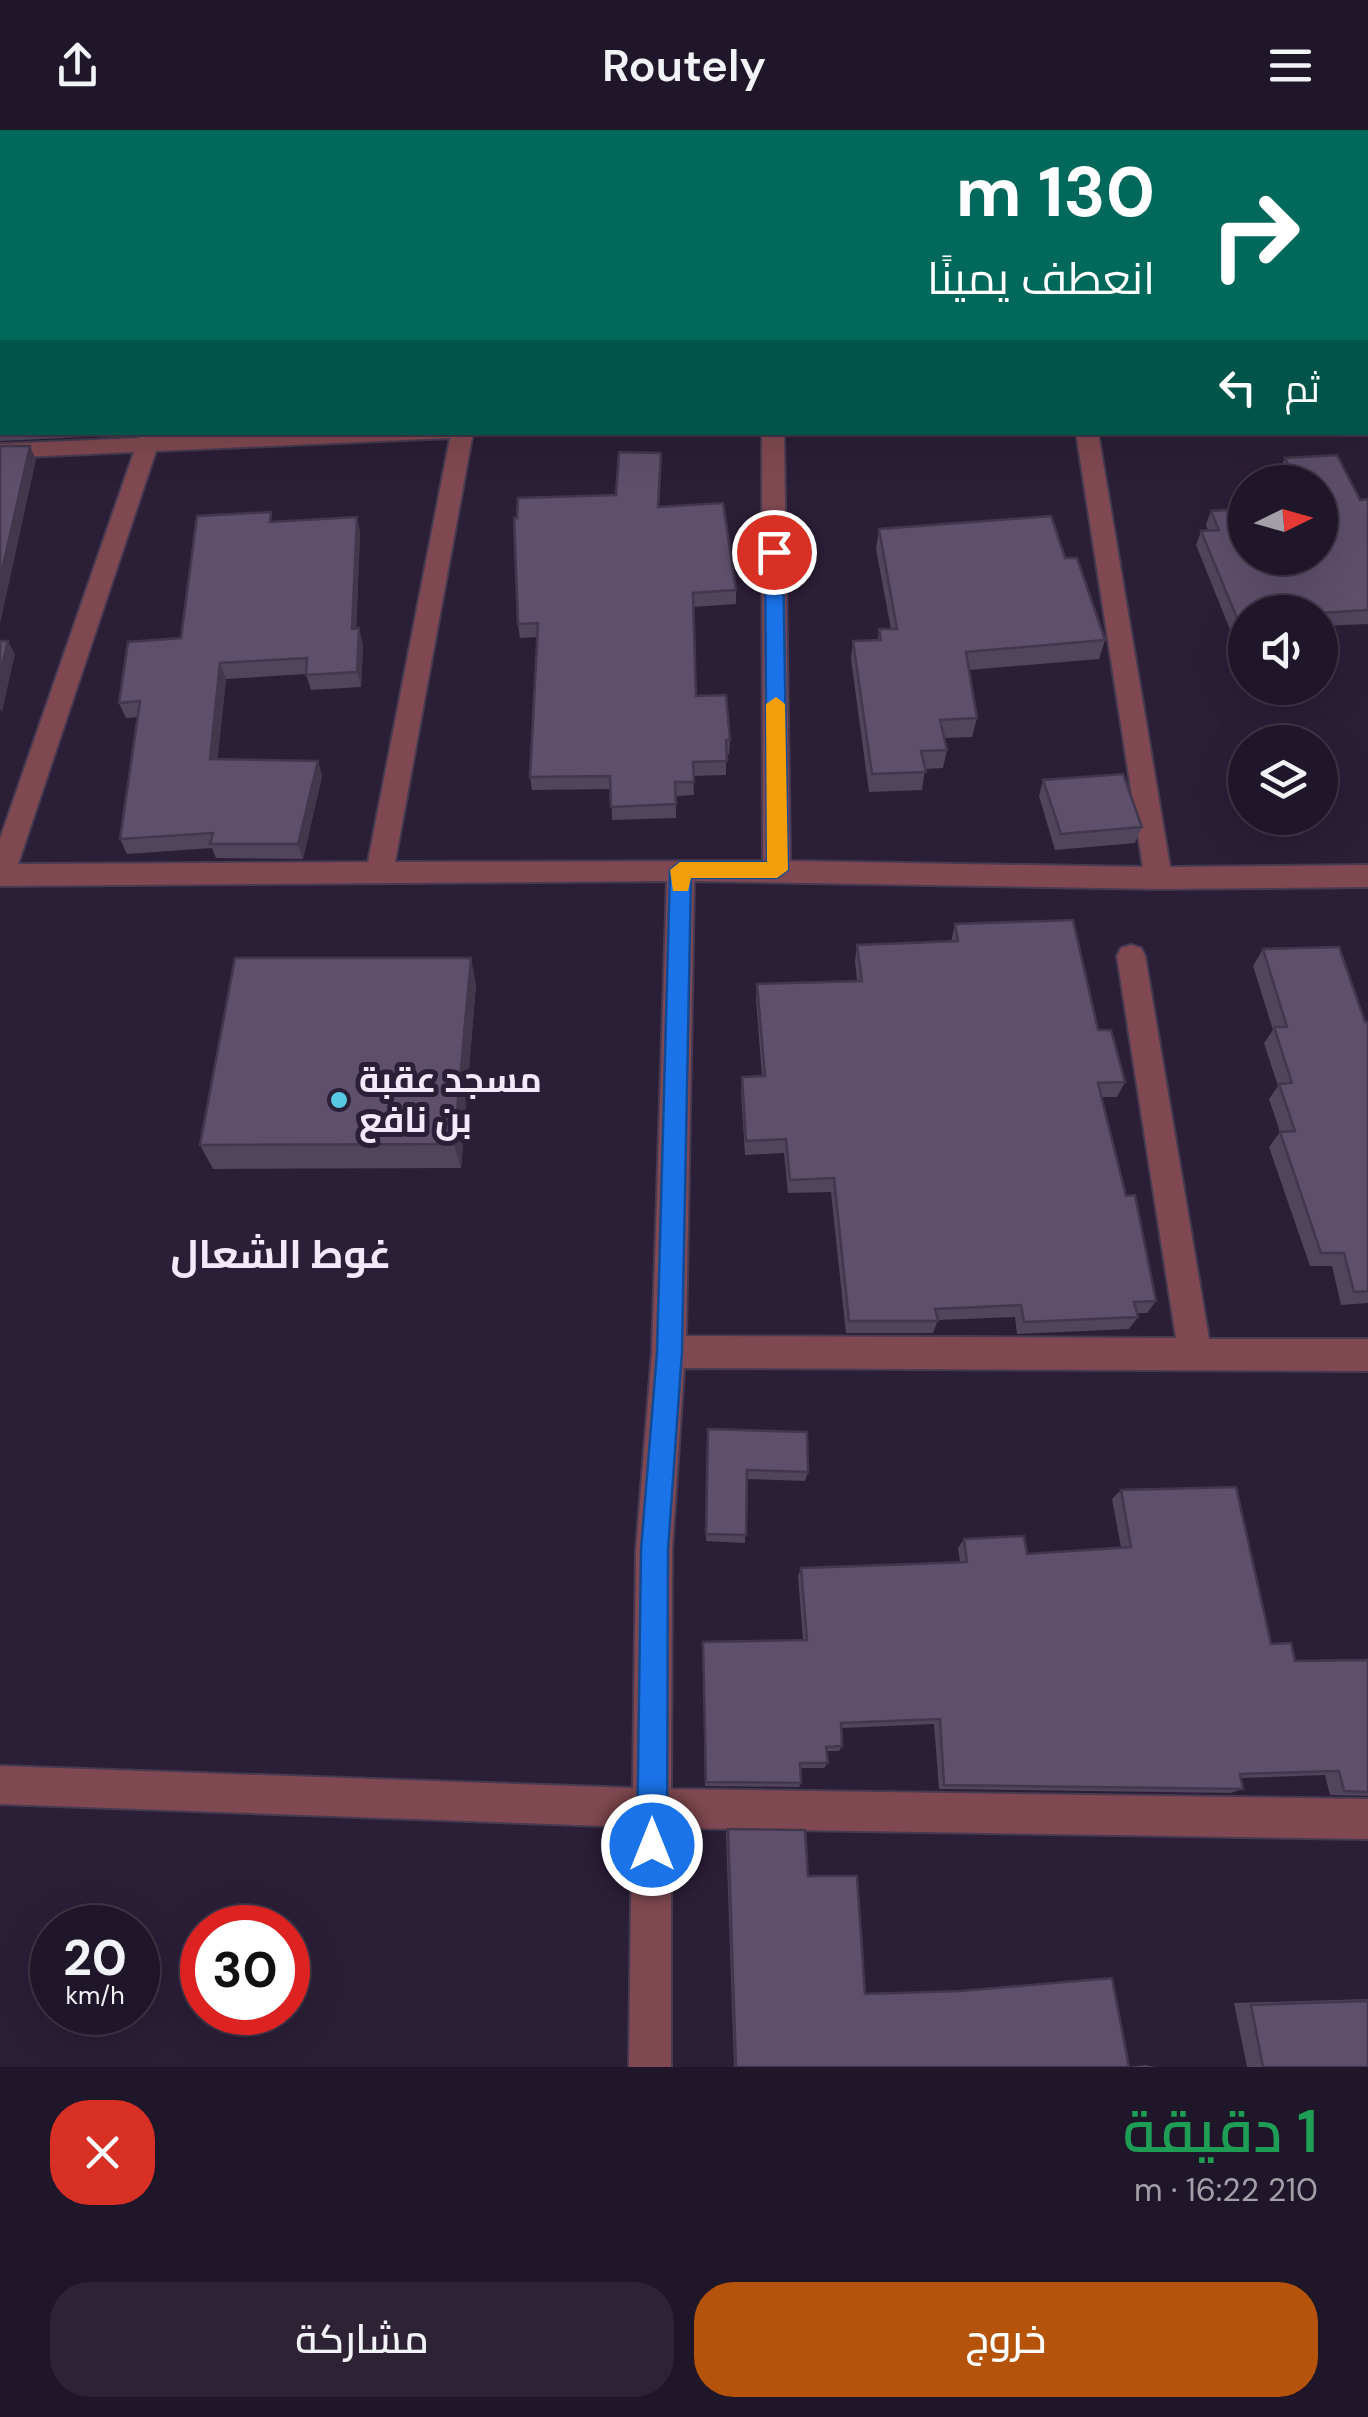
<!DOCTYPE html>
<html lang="ar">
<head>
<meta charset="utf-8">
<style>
  body { margin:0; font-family:"DM Sans",Cairo,sans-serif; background:#2d2335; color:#f1f3f6; direction:rtl; height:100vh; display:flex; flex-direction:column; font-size:38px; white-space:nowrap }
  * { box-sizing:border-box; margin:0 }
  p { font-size:32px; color:#a29fa8 }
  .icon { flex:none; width:55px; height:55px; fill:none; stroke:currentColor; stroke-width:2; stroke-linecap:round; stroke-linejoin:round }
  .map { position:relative; height:1937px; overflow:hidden; direction:ltr }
  .side { display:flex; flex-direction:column; background:#201629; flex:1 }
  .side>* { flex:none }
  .guide { position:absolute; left:0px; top:0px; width:1370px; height:305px; box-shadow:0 10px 40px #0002,0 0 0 2px #3d3546; direction:rtl; background:#00695c; color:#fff; overflow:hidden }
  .needle { width:65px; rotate:85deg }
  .fabs { position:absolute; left:1228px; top:335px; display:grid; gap:20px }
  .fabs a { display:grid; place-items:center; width:110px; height:110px; border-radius:50%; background:#201629; box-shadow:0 10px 40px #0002,0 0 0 2px #3d3546; font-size:50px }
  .speed { position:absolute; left:30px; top:1775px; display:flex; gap:20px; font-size:50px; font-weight:700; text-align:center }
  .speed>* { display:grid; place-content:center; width:130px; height:130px; border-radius:50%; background:#201629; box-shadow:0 10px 40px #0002,0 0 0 2px #3d3546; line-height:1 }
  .speed small { font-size:25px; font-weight:400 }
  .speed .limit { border:15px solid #d22; background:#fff; color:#111 }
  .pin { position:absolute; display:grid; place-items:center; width:85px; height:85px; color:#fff; margin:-42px; border:5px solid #fff; border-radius:50%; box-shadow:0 2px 10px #0007 }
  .me { position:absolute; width:110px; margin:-55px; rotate:0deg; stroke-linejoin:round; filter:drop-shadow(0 0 8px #0008) }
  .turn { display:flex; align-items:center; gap:35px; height:210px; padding:0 50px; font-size:45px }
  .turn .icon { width:130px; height:130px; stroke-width:2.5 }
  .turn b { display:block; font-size:70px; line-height:85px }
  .then { display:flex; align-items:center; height:95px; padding:0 50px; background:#0003; gap:20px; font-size:38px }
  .round { display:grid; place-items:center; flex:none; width:105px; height:105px; border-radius:40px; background:#2d2335 }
  .head { display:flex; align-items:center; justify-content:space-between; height:170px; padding:0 50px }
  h1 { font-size:60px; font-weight:600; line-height:75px; color:#1e9e55 }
  .action { display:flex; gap:20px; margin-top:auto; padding:20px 50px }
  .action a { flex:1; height:115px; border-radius:40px; background:#b45309; color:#fff; font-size:40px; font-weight:600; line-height:115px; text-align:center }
  .action a+a { background:#2d2335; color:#f1f3f6 }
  header { display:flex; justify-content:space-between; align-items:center; height:130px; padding:0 50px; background:#201629; font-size:45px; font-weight:600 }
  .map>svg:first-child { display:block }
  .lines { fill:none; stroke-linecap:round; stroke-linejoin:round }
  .street-casing { stroke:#473a52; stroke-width:4 }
  .street { fill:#804951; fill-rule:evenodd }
  .wall { fill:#51445d }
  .shaded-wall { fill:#42374c }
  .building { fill:#5e4f6c; stroke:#42374c; stroke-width:2.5 }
  .route { fill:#1a73e8; stroke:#114b97; stroke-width:2.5 }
  .slow { fill:#f59e0b }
  .poi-dot { fill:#58c9e3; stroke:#2b1e37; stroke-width:4 }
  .labels { text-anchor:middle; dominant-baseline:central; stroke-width:10; stroke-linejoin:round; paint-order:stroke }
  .poi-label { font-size:35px; font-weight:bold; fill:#f2e9fa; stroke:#2b1e37; text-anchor:start }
  .quarter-label { font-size:40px; font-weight:bold; fill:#f2e9fa; stroke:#2b1e37 }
</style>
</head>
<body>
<header><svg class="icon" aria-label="menu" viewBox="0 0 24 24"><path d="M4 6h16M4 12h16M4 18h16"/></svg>Routely<svg class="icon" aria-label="share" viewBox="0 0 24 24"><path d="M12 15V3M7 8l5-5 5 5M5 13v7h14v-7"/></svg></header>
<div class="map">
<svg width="1368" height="1937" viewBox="0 0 1368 1937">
  <rect width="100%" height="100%" fill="#2b1e37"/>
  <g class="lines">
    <defs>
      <g id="street">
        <rect x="235" y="0" width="18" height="2"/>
        <rect x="493" y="0" width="18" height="2"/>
        <rect x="760" y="0" width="18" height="2"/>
        <path d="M1014,0H1032L1033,2H1015Z"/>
        <path d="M1276,0H1294L1295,2H1277Z"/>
        <path d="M141,302H163L161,307L276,302H473L395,732L763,731L762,302H784L790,731L1143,737L1076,302H1098L1170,737L1368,735V757L1158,759L694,751L686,1206L1176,1208L1117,826L1121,818L1131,815L1141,818L1145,826L1209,1209H1368V1241L684,1238L672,1420L671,1659L1368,1669V1709L671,1698V1937H629L632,1697L0,1674V1636L633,1658L636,1420L652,1222L667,751L0,756V709L134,322L0,328V314L139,308ZM450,308L368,732L18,734L156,321Z"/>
      </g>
    </defs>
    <use href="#street" class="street-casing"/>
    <use href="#street" class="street"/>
  </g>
  <g class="wall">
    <path d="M0,0H45V2H2V302H87L86,307L0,311Z"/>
    <path d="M1327,0H1368V219V2H1329Z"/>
    <path d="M1285,328L1360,370L1368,369V494L1320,496V482H1245V501L1231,502L1196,415L1201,401L1208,400L1206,395L1211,381L1320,428V352H1284L1279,342Z"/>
    <path d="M661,338L659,377L736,460V474L693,477L696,566L730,610L729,624H726V645L693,646L694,665L676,666V688L612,690L611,659L532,660L530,647L537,507L520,508L518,494L517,388L616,365Z"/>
    <path d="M357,387L360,403L356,498L363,514L361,557L311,560L306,544L226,549L217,630L318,631L322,646L303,729L216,728L212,718L127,724L120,709L138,587L126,588L119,573L181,508L274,392Z"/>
    <path d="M879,399L1065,428L1105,510L1099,529L969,540L977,588L972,607L944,608L947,620L943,638L925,639L922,660L869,662L851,529L853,511L878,510L879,499H891L876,419Z"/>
    <path d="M1043,650L1142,697L1135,713L1055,720L1039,666Z"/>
    <path d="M955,794L1098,900L1125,952L1117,967H1102L1126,1066L1156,1171L1147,1183H1137L1138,1187L1129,1199L1017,1204L1015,1187L938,1190L933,1203H846L831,1062L788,1063L784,1023L745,1025L741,962L742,947L762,946L756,869L757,854L857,851L855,831L857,815L951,812Z"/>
    <path d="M1263,819L1365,892H1368V1173L1341,1175L1332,1136H1310L1269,1017L1280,1002L1269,969L1278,956L1264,913L1273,900L1253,836Z"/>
    <path d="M476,854L461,1038L213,1039L200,1015Z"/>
    <path d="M708,1299L808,1342L805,1351L746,1349L745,1413L706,1411Z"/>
    <path d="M1121,1360L1271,1514L1295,1531L1368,1530V1666L1330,1665L1325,1645L1241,1648L1243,1659L1231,1663L939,1659L934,1594L842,1598V1616L839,1621H827L828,1633L824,1638H800L801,1653L799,1657L705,1656L703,1512L803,1510L798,1446L801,1438L960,1432L958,1418L964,1409L1027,1424L1121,1417L1112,1369Z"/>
    <path d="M728,1699L808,1746L865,1863L954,1861L1100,1848H1112L1129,1937L1146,1935L1155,1937H734L726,1703Z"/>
    <path d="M1368,1869V1937H1247L1234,1873Z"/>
  </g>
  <g class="shaded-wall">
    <path d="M30,316L36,330L0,494V449Z"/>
    <path d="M357,387L360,403L356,514L352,499Z"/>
    <path d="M359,498L363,514L361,557L357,542Z"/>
    <path d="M8,511L15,524L2,582L0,579V544Z"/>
    <path d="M220,533L226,549L216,645L210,629Z"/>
    <path d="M318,631L322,646L303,729L298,714Z"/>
    <path d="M471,828L476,854L461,1038L454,1014Z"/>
  </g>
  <g class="building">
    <path d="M0,0H36L35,2H2V297H0Z"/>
    <path d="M148,0H210V2H147Z"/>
    <rect x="292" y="0" width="139" height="2"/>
    <path d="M542,0H709L710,2H542Z"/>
    <path d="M827,0H1007L1008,2H827Z"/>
    <path d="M0,316H30L0,449Z"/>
    <path d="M619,322L661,323L658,377L723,373L736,460L693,463L696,566L726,565L730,610H726L727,631L693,632L694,652H675L676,674L611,677L610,646L530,647L538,493L518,494L514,388H517L518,368L616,365Z"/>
    <path d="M1337,325L1360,370L1368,369V480L1320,483L1245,482V488H1237L1201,401L1219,400L1211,381L1245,379V428H1320V352H1297L1285,328Z"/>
    <path d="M271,382L270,392L357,387L352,499L359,498L357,542L306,545L307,528L220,533L210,629L318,631L298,714H210L213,703L120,709L140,571L119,573L128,512L181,508L197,386Z"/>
    <path d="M1051,386L1065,428H1077L1105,510L966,522L977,588L940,590L947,620L921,621L926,642L872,644L853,511L881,510L879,499H897L879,399Z"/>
    <path d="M0,511H8L0,544Z"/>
    <path d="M1123,644L1142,697L1061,704L1043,650Z"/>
    <path d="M1073,790L1098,900H1111L1125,952L1098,953L1126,1066L1135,1065L1156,1171L1134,1172L1138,1187L1024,1192L1021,1175L935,1179L938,1191H849L834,1048L790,1050L786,1009L746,1011L742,947L765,946L757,854L862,851L857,815L958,811L955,794Z"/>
    <path d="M1339,817L1365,892H1368V1161L1354,1162L1344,1123H1321L1280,1002L1295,1001L1279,954L1292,953L1274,897H1287L1263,819Z"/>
    <path d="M235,828H471L454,1014L200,1015Z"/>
    <path d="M708,1299L807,1302L808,1342L747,1340L746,1405L706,1404Z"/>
    <path d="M1236,1357L1271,1514L1291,1513L1295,1531L1368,1530V1662L1344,1661L1339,1641L1240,1644L1243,1659L944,1655L940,1589L841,1593L842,1616L826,1617L828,1633H800L801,1653L706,1652L703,1512L807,1510L801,1438L967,1432L964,1409L1024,1406L1027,1424L1131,1417L1121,1360Z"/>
    <path d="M728,1699L805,1700L808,1746H857L865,1864L961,1861L1112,1848L1129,1937H736Z"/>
    <path d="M1368,1871V1937H1263L1251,1875Z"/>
  </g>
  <path class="route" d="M774,416L783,422L788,740L777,748H691L682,1222L668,1420L667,1715L663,1725L652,1730L642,1725L637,1715L641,1420L657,1222L670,740L680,732H767L765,422Z"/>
  <path class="slow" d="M776,567L785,574L788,740L777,748H691L688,761H673L670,740L680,732H767L766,574Z"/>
  <circle class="poi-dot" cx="339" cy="970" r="10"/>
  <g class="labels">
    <g class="poi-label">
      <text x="359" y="950">مسجد عقبة<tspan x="359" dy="40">بن نافع</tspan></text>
    </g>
    <g class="quarter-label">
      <text x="281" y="1124">غوط الشعال</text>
    </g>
  </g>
</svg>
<div class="fabs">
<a><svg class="needle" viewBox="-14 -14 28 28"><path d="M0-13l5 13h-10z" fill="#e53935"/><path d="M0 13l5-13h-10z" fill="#a29fa8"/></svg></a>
<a><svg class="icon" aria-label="sound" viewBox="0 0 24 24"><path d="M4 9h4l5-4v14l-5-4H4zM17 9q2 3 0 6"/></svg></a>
<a><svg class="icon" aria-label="layers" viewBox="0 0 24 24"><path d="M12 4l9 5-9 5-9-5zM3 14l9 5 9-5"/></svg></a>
</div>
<div class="speed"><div>20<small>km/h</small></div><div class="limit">30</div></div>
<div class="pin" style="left:774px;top:422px;background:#d93025"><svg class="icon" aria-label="arrive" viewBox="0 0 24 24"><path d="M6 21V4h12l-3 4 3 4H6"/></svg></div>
<svg class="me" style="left:652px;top:1715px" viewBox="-20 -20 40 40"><circle r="17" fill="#1a73e8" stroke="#fff" stroke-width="3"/><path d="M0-11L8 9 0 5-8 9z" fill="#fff"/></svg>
<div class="guide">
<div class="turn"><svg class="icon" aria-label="right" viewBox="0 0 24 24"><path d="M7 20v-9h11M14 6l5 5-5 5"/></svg><div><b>130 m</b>انعطف يمينًا</div></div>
<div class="then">ثم<svg class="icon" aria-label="left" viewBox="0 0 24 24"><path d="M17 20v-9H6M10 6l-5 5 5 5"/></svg></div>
</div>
</div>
<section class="side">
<div class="head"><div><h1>1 دقيقة</h1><p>210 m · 16:22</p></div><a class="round" style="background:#d93025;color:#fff"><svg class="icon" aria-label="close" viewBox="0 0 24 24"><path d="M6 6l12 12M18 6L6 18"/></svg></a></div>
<div class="action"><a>خروج</a><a>مشاركة</a></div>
</section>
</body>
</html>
